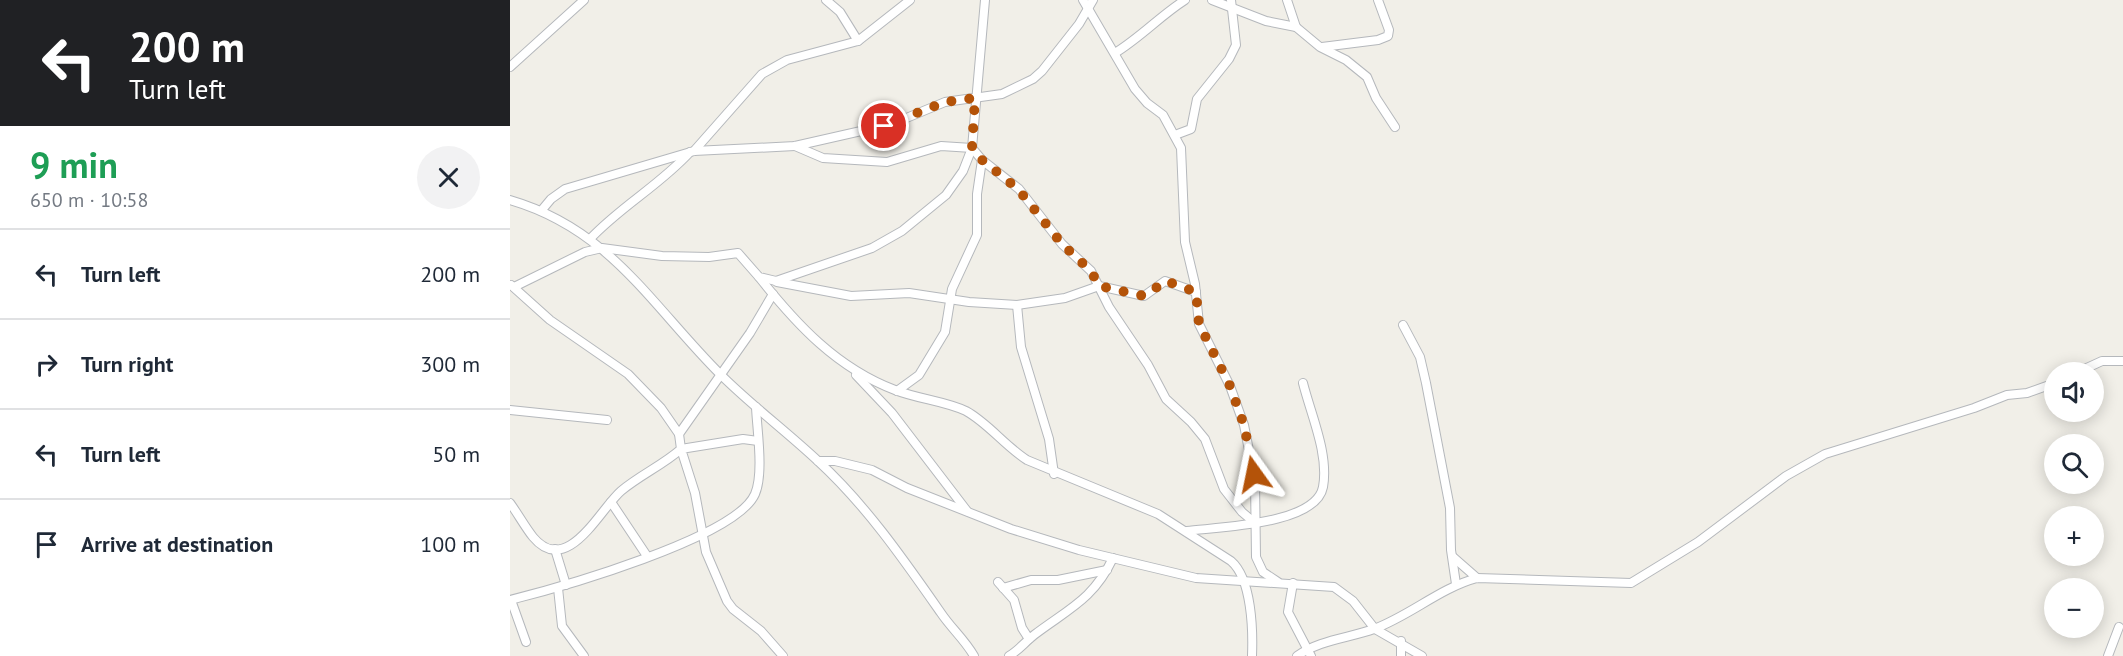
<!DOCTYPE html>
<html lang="en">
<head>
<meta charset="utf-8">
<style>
  body { margin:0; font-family:"PT Sans",sans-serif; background:#f2f2f3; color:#1f2937; height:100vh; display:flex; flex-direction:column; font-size:22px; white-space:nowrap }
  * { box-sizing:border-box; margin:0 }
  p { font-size:20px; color:#747a83 }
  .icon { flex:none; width:33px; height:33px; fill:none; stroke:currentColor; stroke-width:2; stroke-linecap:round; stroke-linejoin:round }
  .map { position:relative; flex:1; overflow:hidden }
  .sheet { display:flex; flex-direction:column; background:#fff; width:510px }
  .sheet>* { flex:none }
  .guide { background:#202124; color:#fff; overflow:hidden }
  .fabs { position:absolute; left:1534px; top:362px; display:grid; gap:12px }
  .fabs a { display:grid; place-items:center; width:60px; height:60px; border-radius:50%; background:#fff; box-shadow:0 3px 15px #0003; font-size:30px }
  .pin { position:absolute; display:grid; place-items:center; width:51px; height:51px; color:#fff; margin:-26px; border:3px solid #fff; border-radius:50%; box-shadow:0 2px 6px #0007 }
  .me { position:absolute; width:66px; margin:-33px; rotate:348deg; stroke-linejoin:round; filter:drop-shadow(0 0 4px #0008) }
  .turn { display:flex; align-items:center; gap:21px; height:126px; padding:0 30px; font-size:27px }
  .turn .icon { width:78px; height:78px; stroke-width:2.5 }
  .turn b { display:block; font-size:42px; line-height:51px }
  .round { display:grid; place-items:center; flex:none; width:63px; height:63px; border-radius:32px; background:#f2f2f3 }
  .overview { display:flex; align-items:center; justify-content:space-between; height:102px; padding:0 30px }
  h1 { font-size:36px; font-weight:600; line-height:45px; color:#1e9e55 }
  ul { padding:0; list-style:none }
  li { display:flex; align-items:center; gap:18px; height:90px; padding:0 30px; border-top:2px solid #e0e1e3 }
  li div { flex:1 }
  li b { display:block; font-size:22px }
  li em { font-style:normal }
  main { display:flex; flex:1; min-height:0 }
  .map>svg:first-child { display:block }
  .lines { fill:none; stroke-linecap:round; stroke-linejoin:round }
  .street-casing { stroke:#b5b8bc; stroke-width:10 }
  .street { stroke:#fff; stroke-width:8 }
  .route { stroke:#b45309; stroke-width:10; stroke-dasharray:0 18 }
</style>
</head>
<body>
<main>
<section class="sheet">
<div class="guide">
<div class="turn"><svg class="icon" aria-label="left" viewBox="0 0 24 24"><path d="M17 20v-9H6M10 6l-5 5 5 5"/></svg><div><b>200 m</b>Turn left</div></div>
</div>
<div class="overview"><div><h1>9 min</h1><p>650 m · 10:58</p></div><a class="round"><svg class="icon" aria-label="close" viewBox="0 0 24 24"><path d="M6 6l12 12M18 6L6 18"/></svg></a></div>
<ul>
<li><svg class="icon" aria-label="left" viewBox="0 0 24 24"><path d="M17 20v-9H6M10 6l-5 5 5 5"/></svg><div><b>Turn left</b></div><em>200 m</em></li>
<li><svg class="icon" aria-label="right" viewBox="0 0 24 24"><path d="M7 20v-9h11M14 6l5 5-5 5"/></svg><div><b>Turn right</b></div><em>300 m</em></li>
<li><svg class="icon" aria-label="left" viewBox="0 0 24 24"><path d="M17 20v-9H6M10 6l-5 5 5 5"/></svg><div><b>Turn left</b></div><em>50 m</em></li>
<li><svg class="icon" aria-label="arrive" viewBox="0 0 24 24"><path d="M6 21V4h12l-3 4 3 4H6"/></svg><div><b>Arrive at destination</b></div><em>100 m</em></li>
</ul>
</section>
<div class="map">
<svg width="1613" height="656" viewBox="0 0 1613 656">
  <rect width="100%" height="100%" fill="#f1efe8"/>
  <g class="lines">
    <defs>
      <g id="street">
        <path d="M316,0L330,12L348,41"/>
        <path d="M573,0L625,89L637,103L653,115L671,148L675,242L685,284L689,324L720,386L734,425L745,481L746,557L753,572L768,582"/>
        <path d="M702,0L756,21L786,27L810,47L836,60L857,77L866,98L885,127"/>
        <path d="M777,0L786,27"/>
        <path d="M812,47L868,40L878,36L879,30L868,0"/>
        <path d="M605,53C631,37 650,16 675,0"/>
        <path d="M0,67L74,0"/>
        <path d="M665,135L681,129L687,99L719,59L726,45L721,0"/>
        <path d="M285,146L313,158L377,162L431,146L462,148L472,160L509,189L552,244L581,271L599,307L638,365L656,399L681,422L695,439L714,489L732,512L745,523"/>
        <path d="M184,151L252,74L277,60L348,41L400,0"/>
        <path d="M0,200C100,229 141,305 210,374C241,405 276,431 308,461C356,505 394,560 431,613C441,628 455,640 464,656"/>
        <path d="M31,211L41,199L55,189L184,151L285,146L382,124L435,102L492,94L523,79L532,71L569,24L583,0"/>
        <path d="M80,239C111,206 150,185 180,152"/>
        <path d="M249,277C287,325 327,368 385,390C408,399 435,401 456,411C478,423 495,446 517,460L648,514L721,561C742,579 743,631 742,656"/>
        <path d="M267,282L341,296L399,293L459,302L507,305L555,298L589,286L634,296L655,281L686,292"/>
        <path d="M1,285L40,320L118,374L151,408L169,434"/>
        <path d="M4,287L75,252L92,248L152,256L199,257L228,253L249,277L266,281L362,248L392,231L436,195L453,171L462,148L475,0"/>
        <path d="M507,305L511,347L539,439L544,474"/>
        <path d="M893,325L910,357L916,383L940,508L941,550L946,584"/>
        <path d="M1568,372L1592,361H1613"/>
        <path d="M346,375L382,413L457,511"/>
        <path d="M387,391L409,375L435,332L442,289L467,235V194L472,160"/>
        <path d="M0,410L97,420"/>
        <path d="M248,441L233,439L171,449L185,493L196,552L217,601L223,609L251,631L273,656"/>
        <path d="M308,461H325L362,470L397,488L501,529L569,550L686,578L824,587L843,601L865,629L912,656"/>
        <path d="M101,502L137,556"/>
        <path d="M0,503C8,514 15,527 23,537C57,578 90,509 111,491C130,475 153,465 171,449L169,434L240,333L263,294"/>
        <path d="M677,531C707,527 806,525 813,487C819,454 801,415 793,383"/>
        <path d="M45,549L56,585"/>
        <path d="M943,557L967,578"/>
        <path d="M488,582L504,600L512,628L519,639"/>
        <path d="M783,583L778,612L801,656"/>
        <path d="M48,588L52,626L74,656"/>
        <path d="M493,588L521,580H548L597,570"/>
        <path d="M0,600C48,588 226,538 245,494C254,473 247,430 246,407"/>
        <path d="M1,600L16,642"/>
        <path d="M891,641V656"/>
        <path d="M499,656C509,650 514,643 524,635C558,609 583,600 603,558"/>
        <path d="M787,656C809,640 839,638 864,629C901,615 930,588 967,578L1121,583L1188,542L1276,476L1315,454L1464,408L1497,395L1517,393L1545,383"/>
        <path d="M1598,656L1609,627"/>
      </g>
    </defs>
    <use href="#street" class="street-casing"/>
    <use href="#street" class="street"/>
  </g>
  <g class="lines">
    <path class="route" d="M374,126L435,102L465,98L462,148L472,160L508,189L552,244L581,271L589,286L634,296L656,281L686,292L689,324L720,386L734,425L744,474"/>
  </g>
</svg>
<div class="fabs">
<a><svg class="icon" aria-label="sound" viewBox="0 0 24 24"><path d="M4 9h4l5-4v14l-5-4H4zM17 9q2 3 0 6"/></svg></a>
<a><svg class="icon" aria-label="search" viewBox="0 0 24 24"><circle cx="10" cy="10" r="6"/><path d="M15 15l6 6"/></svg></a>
<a>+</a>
<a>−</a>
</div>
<div class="pin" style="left:374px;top:126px;background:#d93025"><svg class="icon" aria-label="arrive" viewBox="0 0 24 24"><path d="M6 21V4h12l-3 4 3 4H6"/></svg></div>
<svg class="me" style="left:744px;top:474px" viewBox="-20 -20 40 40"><path d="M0-17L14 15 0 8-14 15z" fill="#b45309" stroke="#fff" stroke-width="4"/></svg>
</div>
</main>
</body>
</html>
